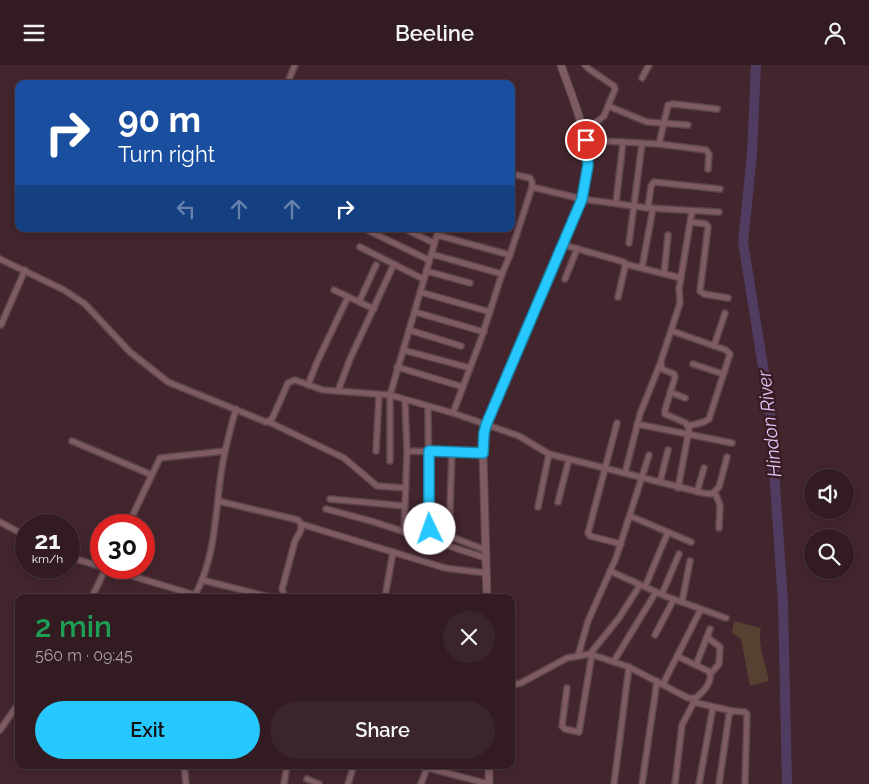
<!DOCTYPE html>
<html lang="en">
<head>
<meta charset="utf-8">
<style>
  body { margin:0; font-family:Raleway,sans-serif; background:#3a252a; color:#f1f3f6; height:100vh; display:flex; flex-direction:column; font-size:19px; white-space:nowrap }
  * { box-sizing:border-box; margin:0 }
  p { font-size:16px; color:#a8a1a5 }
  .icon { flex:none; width:28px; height:28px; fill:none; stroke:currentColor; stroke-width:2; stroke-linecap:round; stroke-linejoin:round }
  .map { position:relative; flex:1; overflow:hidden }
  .sheet { position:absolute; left:15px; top:529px; width:500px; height:175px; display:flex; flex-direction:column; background:#321c22; border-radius:10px; box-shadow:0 2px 8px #0003,0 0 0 1px #4d3a40 }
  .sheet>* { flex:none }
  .top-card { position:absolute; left:15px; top:15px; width:500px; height:152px; border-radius:10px; box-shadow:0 2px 8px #0003,0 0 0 1px #4d3a40; background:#1a4fa0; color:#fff; overflow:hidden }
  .buttons { position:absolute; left:804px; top:404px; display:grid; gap:10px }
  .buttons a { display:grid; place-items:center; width:50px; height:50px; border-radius:50%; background:#321c22; box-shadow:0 2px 8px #0003,0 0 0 1px #4d3a40; font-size:25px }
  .speed { position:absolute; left:15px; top:449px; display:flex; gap:10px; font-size:25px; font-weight:700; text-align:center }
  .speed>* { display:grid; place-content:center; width:65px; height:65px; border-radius:50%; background:#321c22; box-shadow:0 2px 8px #0003,0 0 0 1px #4d3a40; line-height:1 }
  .speed small { font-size:12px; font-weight:400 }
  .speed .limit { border:8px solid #d22; background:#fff; color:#111 }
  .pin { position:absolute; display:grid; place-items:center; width:42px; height:42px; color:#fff; margin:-21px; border:2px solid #fff; border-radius:50%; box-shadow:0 1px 5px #0007 }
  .me { position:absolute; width:55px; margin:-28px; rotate:357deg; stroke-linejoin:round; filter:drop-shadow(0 0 4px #0008) }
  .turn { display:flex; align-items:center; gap:18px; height:105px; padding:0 20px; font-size:22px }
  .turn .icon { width:65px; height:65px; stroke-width:2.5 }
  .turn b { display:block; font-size:35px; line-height:42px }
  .lanes { display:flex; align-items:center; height:48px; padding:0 20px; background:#0003; justify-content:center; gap:25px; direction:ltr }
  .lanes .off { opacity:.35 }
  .round { display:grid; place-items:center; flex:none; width:52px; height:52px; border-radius:26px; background:#3a252a }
  .summary { display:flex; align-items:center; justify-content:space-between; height:85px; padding:0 20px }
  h1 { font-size:30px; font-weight:600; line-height:38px; color:#1e9e55 }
  .cta { display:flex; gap:10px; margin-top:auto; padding:10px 20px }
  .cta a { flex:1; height:58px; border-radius:30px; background:#27c8ff; color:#111; font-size:20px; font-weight:600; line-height:58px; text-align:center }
  .cta a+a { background:#3a252a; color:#f1f3f6 }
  header { display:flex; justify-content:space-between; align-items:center; height:65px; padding:0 20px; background:#321c22; font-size:22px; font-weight:600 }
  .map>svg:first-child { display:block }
  .green { fill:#564031 }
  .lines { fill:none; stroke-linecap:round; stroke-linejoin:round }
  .river { stroke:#503c60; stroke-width:10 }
  .street-casing { stroke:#5d444b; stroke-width:8 }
  .secondary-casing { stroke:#5d444b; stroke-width:9 }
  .street { stroke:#7e5b63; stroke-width:5 }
  .secondary { stroke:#7e5b63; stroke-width:7 }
  .route-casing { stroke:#1982a6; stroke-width:12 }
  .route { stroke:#27c8ff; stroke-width:9 }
  .labels { text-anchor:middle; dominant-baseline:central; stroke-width:5; stroke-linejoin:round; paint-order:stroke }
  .water-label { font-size:19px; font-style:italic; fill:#e1c6f9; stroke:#381b23 }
</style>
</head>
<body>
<header><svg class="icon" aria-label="menu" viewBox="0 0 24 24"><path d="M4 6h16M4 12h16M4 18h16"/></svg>Beeline<svg class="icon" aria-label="person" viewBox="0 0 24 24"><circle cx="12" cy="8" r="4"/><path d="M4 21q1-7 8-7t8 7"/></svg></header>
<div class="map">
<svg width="869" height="719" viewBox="0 0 869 719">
  <rect width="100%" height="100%" fill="#43252d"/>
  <path class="green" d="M734,556L761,563C757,579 766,600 769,616L750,621L741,574L732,568Z"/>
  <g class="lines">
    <path class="river" d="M756,0L752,89L743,177L770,345L783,538L787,719"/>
    <defs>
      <g id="street">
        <path d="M642,13L649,0"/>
        <path d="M287,19L295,0"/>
        <path d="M608,41L647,57L688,60"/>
        <path d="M584,67L604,51L615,24L614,21L589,4L585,0"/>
        <path d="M585,75L659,79L706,85L709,89L708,104"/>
        <path d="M659,79L668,40L674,39L717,44"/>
        <path d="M532,122L582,134L648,143L719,147"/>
        <path d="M616,138L623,77"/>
        <path d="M648,143L651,121L654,117L720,124"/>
        <path d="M691,157L706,159L708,162L700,226L704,229L728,233"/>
        <path d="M365,164L429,195"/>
        <path d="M405,164L434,178"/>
        <path d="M629,178L642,79"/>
        <path d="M564,180L624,197L625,202L618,232"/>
        <path d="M360,182L423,214"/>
        <path d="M431,189L502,209"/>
        <path d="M0,194L64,225L85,239L130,287L168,317L266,357L272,354L288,318L295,315L323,325L390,330L453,348L519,371L549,389L703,428L712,429L719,422L727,392"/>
        <path d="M625,199L681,213"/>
        <path d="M642,203L653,143"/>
        <path d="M426,206L470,218"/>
        <path d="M664,209L668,170"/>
        <path d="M565,214L577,184"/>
        <path d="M334,225L374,244"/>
        <path d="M420,227L490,247"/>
        <path d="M359,237L376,200"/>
        <path d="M415,247L484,267"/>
        <path d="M1,260L25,205"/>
        <path d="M409,265L461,281"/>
        <path d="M672,266L726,285L730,289L709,354L704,357L688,361"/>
        <path d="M714,281L725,248"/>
        <path d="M403,285L470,303"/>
        <path d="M693,299L723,309"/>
        <path d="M397,302L463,322"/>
        <path d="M308,320L317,297L348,232"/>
        <path d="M338,326L350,294L394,199"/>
        <path d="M670,327L685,333"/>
        <path d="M405,335L407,386"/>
        <path d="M428,341L429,456L430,464L486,485"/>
        <path d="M453,348L481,274L502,209L510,190L532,122V117L530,113L511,109"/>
        <path d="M269,357L344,393L377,421L406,423"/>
        <path d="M617,358L588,468L590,471L621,479"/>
        <path d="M637,359L732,378"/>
        <path d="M72,376L152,410"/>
        <path d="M376,386L379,330"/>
        <path d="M390,396V330L437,170L510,190"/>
        <path d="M625,408L640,349L660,299"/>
        <path d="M660,417L668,385"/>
        <path d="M678,423L689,365L686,358L665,349V345L675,312L674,309L662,304L661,296L680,238L679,224L692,146"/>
        <path d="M697,427L704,403"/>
        <path d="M715,428L720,440L719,463"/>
        <path d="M330,434L405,441"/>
        <path d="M218,436L298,455L301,459V465L295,476L282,524L285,532"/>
        <path d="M558,437L569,394"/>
        <path d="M538,442L549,389"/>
        <path d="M326,444L371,456L486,493"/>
        <path d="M630,451L691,477"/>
        <path d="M0,457L26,471"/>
        <path d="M301,459L445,503L486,508"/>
        <path d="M128,460L160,393L225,386"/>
        <path d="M404,467L407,386L483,388"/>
        <path d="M445,480L449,471L452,386"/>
        <path d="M69,492L195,530"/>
        <path d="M610,506L665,531L726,553"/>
        <path d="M202,515L270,532"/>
        <path d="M645,522L668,467"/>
        <path d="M662,529L679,489"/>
        <path d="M92,532L106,503"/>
        <path d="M194,532C214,496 215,457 220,416C223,391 229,368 236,344"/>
        <path d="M385,532L393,487"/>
        <path d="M682,537L690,496"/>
        <path d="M655,570L674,534"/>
        <path d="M707,572L720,582L719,599L710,609"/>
        <path d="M590,589L629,602L688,633H696C703,627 712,618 710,609L708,606L677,591"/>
        <path d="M578,591L588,556L616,493L649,390"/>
        <path d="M614,596L656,527"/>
        <path d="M696,600L710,564"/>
        <path d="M663,619L701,544"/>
        <path d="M511,620L521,618L567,593L590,589L619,553L640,520"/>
        <path d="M567,623L562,661L565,664L579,667L592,589"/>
        <path d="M693,637L732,646"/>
        <path d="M0,665L19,638"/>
        <path d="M184,700L186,719"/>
        <path d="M416,700L489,719"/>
        <path d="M307,714L319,719"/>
        <path d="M284,719L287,700"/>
        <path d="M348,719L354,700"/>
        <path d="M421,719L427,703"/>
        <path d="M614,719L629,602"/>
        <path d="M642,719L657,616"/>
        <path d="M675,719L682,660L696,633"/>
        <path d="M699,719L713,642"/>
        <path d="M719,719L729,650L732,646L745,647L747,649L745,719"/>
      </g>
      <g id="secondary">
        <path d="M487,532L483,388L484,368L582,134C585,122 588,111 588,99C587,65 572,32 561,0"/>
        <path d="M489,700V719"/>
      </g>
    </defs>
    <use href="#street" class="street-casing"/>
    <use href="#secondary" class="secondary-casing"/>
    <use href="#street" class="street"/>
    <use href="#secondary" class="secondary"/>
  </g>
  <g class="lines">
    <defs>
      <path id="route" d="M430,464L429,456V386L483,388L484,368L486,360L582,134L588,100L586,75"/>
    </defs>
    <use href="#route" class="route-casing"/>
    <use href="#route" class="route"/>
  </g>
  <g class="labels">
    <g class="water-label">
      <text transform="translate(769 359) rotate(-96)">Hindon River</text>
    </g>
  </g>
</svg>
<div class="buttons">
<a><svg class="icon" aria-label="sound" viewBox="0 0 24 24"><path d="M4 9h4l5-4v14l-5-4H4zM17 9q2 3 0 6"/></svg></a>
<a><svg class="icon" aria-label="search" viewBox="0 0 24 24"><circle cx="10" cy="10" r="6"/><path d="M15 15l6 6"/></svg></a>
</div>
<div class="speed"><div>21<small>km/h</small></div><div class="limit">30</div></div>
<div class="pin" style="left:586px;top:75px;background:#d93025"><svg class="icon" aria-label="arrive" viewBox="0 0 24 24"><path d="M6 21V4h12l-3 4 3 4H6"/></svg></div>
<svg class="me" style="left:430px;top:464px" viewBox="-20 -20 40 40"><circle r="19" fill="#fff"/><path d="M0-13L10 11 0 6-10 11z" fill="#27c8ff"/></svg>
<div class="top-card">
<div class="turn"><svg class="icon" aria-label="right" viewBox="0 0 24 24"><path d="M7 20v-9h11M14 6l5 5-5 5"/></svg><div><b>90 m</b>Turn right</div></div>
<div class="lanes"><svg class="icon off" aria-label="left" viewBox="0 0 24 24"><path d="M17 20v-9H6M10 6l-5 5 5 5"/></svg><svg class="icon off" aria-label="ahead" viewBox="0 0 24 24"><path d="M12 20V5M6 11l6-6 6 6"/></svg><svg class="icon off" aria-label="ahead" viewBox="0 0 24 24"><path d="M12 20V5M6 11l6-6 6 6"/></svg><svg class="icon" aria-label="right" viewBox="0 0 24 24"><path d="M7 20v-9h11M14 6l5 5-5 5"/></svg></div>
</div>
<section class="sheet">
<div class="summary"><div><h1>2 min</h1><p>560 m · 09:45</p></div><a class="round"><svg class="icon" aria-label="close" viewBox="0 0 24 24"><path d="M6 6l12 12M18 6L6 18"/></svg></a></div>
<div class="cta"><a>Exit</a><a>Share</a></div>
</section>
</div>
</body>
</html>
